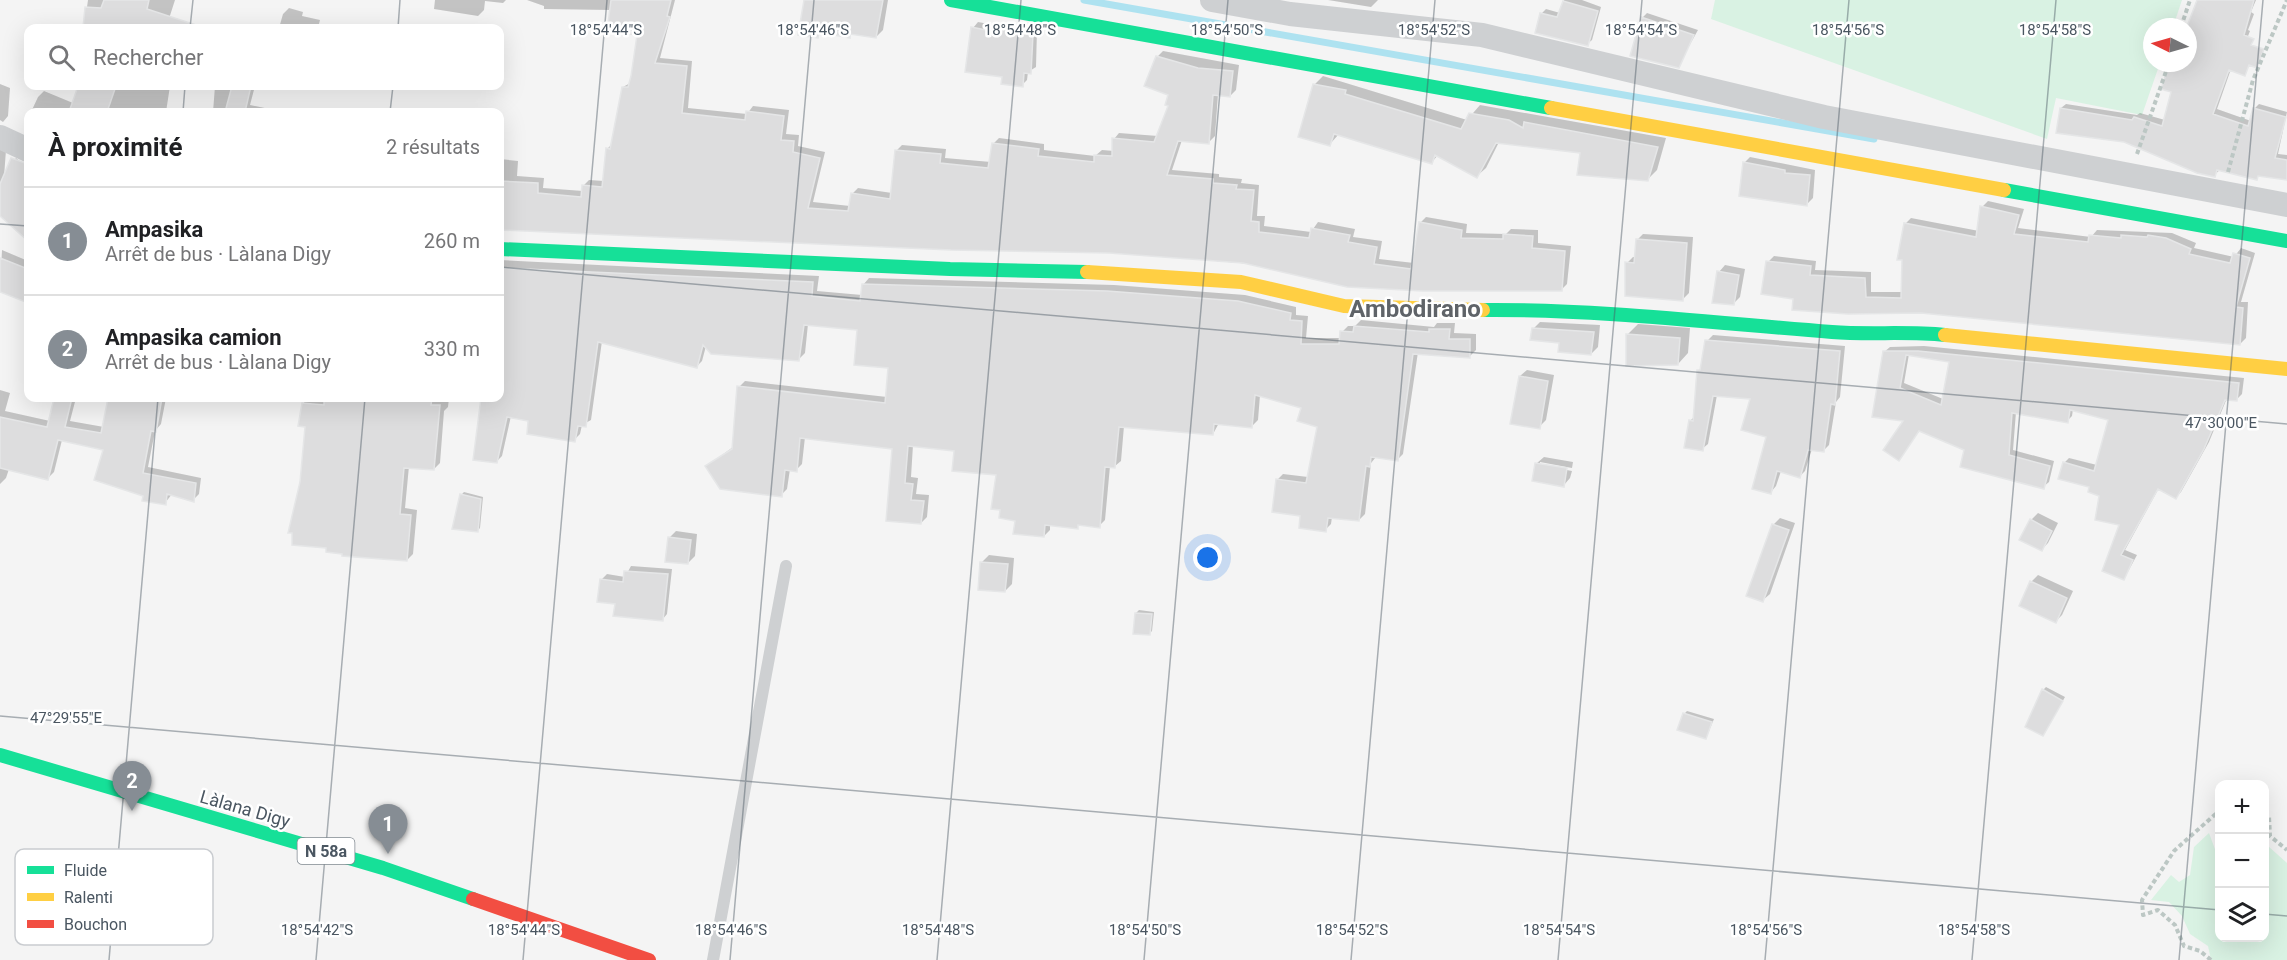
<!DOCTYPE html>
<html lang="fr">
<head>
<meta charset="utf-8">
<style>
  :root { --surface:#fff; --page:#f2f2f2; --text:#202124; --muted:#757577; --line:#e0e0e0; --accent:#868d94 }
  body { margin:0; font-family:Roboto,sans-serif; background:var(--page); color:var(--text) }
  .controls { position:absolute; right:18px; bottom:18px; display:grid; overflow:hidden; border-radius:12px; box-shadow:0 6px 24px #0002 }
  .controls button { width:54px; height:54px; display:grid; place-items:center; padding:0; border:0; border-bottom:2px solid var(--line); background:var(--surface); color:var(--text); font:30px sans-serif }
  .compass { position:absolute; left:2143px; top:18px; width:54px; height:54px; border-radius:50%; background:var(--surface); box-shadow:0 6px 24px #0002; rotate:275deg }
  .you { position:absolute; left:1208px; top:558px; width:21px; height:21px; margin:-15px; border:4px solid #fff; border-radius:50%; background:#1a73e8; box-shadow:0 0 0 9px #1a73e833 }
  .badge { display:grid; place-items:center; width:39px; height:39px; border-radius:50%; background:var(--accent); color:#fff; font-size:20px; font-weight:700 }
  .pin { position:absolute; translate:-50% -50px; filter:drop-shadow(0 2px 3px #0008) }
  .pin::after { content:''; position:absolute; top:32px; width:21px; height:18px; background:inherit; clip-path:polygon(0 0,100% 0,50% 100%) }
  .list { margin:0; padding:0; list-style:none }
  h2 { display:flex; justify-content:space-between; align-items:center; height:78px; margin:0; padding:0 24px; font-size:26px }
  h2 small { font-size:20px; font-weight:400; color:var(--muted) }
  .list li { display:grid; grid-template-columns:39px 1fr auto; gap:18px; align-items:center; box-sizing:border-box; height:108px; padding:0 24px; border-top:2px solid var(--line) }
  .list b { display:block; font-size:22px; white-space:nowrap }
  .list p { margin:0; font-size:20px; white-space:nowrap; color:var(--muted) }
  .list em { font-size:20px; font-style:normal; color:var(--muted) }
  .icon { flex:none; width:33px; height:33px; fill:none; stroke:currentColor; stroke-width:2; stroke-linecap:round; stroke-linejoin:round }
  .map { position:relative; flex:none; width:2287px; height:960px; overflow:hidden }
  .search { position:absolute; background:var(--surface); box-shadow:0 6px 24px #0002; left:24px; top:24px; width:480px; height:66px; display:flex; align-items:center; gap:15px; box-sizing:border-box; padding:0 21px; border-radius:12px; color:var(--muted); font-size:22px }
  .panel { position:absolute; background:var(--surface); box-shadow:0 6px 24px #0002; left:24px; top:108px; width:480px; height:294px; border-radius:12px }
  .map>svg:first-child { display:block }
</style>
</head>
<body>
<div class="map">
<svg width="2287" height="960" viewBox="0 0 2287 960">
  <rect width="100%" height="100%" fill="#f4f4f4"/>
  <path fill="#d9f2e3" d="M1715 0H2182L2173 27H2152V63H2160L2142 115 2056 98 2047 139 1711 19Z
    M2209 833 2219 860 2220 938H2264V851L2268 846 2287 863V960H2211L2208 946 2190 934 2182 916 2169 902 2151 900 2171 875 2179 882 2190 875 2194 847Z"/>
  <path fill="#0003" fill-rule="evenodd" d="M88 0H175L166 28H84Z
    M435 0H506L503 3 485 1 484 10 478 16 434 9Z
    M527 0H675L660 58 692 61 688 108 747 114 753 106 789 110 786 134 799 135 798 146 825 152 813 202 850 206 852 194 858 188 892 193 896 151 902 145 946 149 945 158 991 162 993 144 999 138 1044 144V150L1095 156 1102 150 1114 151V139L1119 133 1158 136 1170 105V94L1157 57 1163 51 1239 65 1236 90 1230 96 1218 94 1215 136 1209 142 1182 140 1172 170 1219 174V177L1242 179 1241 183 1259 185 1257 216H1265L1264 226 1311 232 1318 222 1355 229 1353 237 1382 241 1379 259 1414 263 1420 223 1426 217 1467 224 1466 233 1506 234 1511 229 1538 230V243L1571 246 1567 284 1561 290 1109 252 500 229V159L518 161 517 176 544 178 543 188 583 191V186L589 180 604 181 607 149 613 143 623 87 632 82 639 34 611 10 544 9V6Z
    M805 0H888L883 30 876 37 852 33 849 36 823 31 817 37Z
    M1328 0H1378L1371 7Z
    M1564 0H1582L1601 7 1592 40 1587 44 1541 14 1546 9 1560 13Z
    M2198 0H2256L2251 12 2254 14 2248 30 2250 31 2237 64 2231 69 2217 109 2251 121 2254 109 2259 104 2287 112 2278 154 2287 155V179L2260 175 2257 178 2220 170 2214 175 2061 108 2066 104 2137 115 2140 113 2165 120 2173 91 2162 88 2166 72 2171 63H2188V29Z
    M289 8 303 12 302 16 320 20 318 28H279L283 14Z
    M1647 13 1698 30 1678 66 1642 18Z
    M978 22 1005 27 1009 24 1037 29 1036 67 1028 72 1027 80 1022 85 1003 76 973 28Z
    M241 26 274 28H238Z
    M1323 76 1467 120 1480 105 1666 138 1657 170 1648 179 1582 152 1499 142 1486 168 1477 176 1438 155 1432 162 1339 134 1330 144 1314 85Z
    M0 84 10 88 8 116 3 122 0 120Z
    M79 86H170L166 112H31L38 97 44 91 73 103Z
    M215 86H255L250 105 284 112H213Z
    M28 119V133L24 131Z
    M0 145 6 150 4 177 16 158 28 169V199L0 196Z
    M1750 157 1815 170 1813 198 1807 204 1744 163Z
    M1988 201 2024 209 2018 228 2091 237 2097 230 2172 233 2196 243 2194 248 2234 257 2241 248 2255 253 2241 302H2248L2246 338 2240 344 1795 298 1768 262 1774 256 1816 261 1815 270 1871 272V292H1903L1905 224 1911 218 1979 231 1982 207Z
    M1643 234 1693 237 1689 293 1682 300 1627 263 1633 257H1636L1637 240Z
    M2 250 28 261V301L0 290Z
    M500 260 819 276 817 291 862 295 863 285 869 278 1114 285 1245 295 1296 307V315L1308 316 1306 338H1341L1342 332 1348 326H1355L1361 320 1434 327 1437 323H1455L1454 333 1476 334V350L1470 356 1418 352 1403 454 1397 460 1376 457 1371 463 1365 514 1359 520 1332 517 1331 524 1325 530 1302 514 1277 480 1283 474 1308 477 1319 426 1303 407 1260 395 1258 420 1252 426 1219 423 1213 434 1124 426 1121 461 1115 466H1110L1105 520 1099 526 1080 524 1077 527 1050 524V530L1044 536 1017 519 997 473 955 450 913 445 911 477 918 478 916 494 929 495 927 517 921 523 888 519 894 447 805 437 802 464 796 470 790 469 787 489 781 495 707 466 733 447 739 387 745 381 887 397 889 366 858 328 808 324 805 353 799 359 706 346 702 361 696 367 602 341 591 420 582 425 580 434 574 440 530 419 511 416 502 456 496 462 475 459 483 398H500Z
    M1725 265 1745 269 1740 297 1733 304 1719 272Z
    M1540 322 1600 325 1598 347 1591 354 1533 329Z
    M1638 324 1690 328 1688 353 1678 364 1627 335Z
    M1713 335 1845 346 1840 397 1836 402 1829 445 1823 451 1812 449 1805 471 1799 477 1781 471 1776 486 1771 492 1768 436 1752 398 1717 395 1708 444 1702 449 1690 421 1694 417 1698 371 1703 367 1707 341Z
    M1924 346 2244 378 2242 394 2236 400 2227 398 2209 442 2181 492 2176 497 2159 488 2125 550 2137 555 2124 579 2104 571 2121 524 2101 494 2064 463 2069 458 2097 465 2110 419 2073 409 2072 416 2067 421 2016 412 2013 450 2054 461 2049 482 2043 487 1920 430 1899 459 1905 420 1884 352 1890 347ZM1909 354 1951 361 1943 399 1904 383Z
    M1527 370 1554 375 1546 420 1539 427 1520 376Z
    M0 390 10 393 5 411 50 421 55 398H76L70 421 104 427 109 398H166L161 424 155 431 148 467 201 478 199 494 193 500 172 494 165 503 145 495 105 449 62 440 54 472 48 478 9 469 6 478 0 484Z
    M305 398H449L448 407 444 411 440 463 434 469 409 466 405 508 417 510 413 554 407 560 302 482 307 426 300 425Z
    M1544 457 1573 462 1572 468 1540 462V465L1572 471 1570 478 1564 485 1537 463Z
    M464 492 483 497 480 528 477 531 461 495Z
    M2038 513 2058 523 2048 543 2042 549 2031 520Z
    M1780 518 1795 523 1770 594 1763 600 1773 525Z
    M676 531 697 534 695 556 688 563 669 538Z
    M989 555 1014 558 1012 584 1005 591 982 562Z
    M631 566 672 569 667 614 662 620 616 603 601 580 607 574 625 577Z
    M2038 575 2073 591 2062 615 2055 622 2031 582Z
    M1139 610 1154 612 1152 631 1149 634 1136 613Z
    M2046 687 2065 697 2045 732 2043 690Z
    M1687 711 1714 719 1706 738 1684 714Z"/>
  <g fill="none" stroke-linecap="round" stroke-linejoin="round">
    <path stroke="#aee2f0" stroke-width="7" d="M1084 0 1874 139"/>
  </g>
  <path fill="#ddddde" stroke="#e5e6e7" stroke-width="1.5" fill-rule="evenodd" d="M104 0H149L147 9 196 25 195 28H83L85 7 101 8Z
    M611 0H671L667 16 670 17 655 63 687 66 682 113 745 120 746 111 784 116 781 140 794 141 793 152 820 158 808 208 848 211 851 193 890 199 895 150 941 154 940 163 988 168 992 143 1039 149 1038 156 1094 162V155L1112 156V138L1154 142 1168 106 1165 105 1168 95 1144 86 1156 56 1198 68 1233 71 1230 97 1213 95 1209 144 1178 141 1167 175 1213 179V183L1237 185 1236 189 1254 190 1251 221 1259 222V232L1309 238 1311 228 1350 235 1348 242 1377 247 1374 264 1411 269 1419 222 1462 230 1461 238 1503 239V234L1533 236 1532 248 1565 251 1562 291H1423L1347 287 1243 263 1109 253 951 250 500 230V181L538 183V193L581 197 582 185 602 187 606 148 610 149 622 87H628L631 76 637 35 607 31Z
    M804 0H883L876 38 850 34V38L819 32 818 38 798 35Z
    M2197 0H2254L2244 35 2254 39 2251 45 2264 49 2257 68 2249 65 2245 76 2229 70 2213 114 2248 126 2253 108 2286 117 2275 158 2287 160V180L2258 176 2257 180 2217 170 2215 177 2197 173 2124 142 2056 133 2060 108 2132 120 2134 117 2162 126 2171 92 2161 89 2170 63H2188V24Z
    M1563 1 1598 11 1588 46 1535 33 1540 13 1557 17Z
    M1641 17 1694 35 1679 68 1630 56Z
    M971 27 1001 33 1002 28 1033 34 1031 74 1024 73 1023 87 1001 84 1002 77 965 72Z
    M1313 84 1346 90 1345 94 1461 129 1469 113 1509 120 1523 128 1524 122 1658 147 1648 181 1577 175 1580 153 1496 143 1477 178 1435 155 1432 164 1334 134 1330 146 1298 137Z
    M78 86H116L107 112H69Z
    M232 86H251L245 112H225Z
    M11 158 28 164V241L0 216V184Z
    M1743 162 1785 170V173L1810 175 1807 206 1739 196Z
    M1980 206 2019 215 2014 234 2088 242 2089 235 2121 238V235L2147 237 2148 235 2166 238 2191 249 2189 254 2230 263 2233 253 2250 258 2236 307 2243 308 2240 345 1921 313 1848 314 1792 310 1793 299 1761 294 1766 261 1811 266 1810 275 1865 278 1866 297 1901 298 1902 260H1897L1904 223 1976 237Z
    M1636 239 1687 243 1683 301 1625 296V262L1634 263Z
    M0 258 28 269V303L0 292Z
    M500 268 813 282 812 296 860 301 862 284 1107 291 1238 301 1291 313 1290 320 1302 321 1301 344H1339L1340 331 1353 332 1354 326 1429 332V329H1450L1449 339H1470V358L1413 354 1398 461 1371 457 1370 467 1366 466 1359 521 1328 518 1326 532 1299 528 1300 516 1272 512 1276 479 1306 483 1317 427 1297 421 1301 408 1255 395 1252 428 1214 424 1213 435 1119 427 1115 468 1105 467 1100 528 1078 525V529L1045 525 1044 537 1013 534 1015 521 999 518 1000 510 991 509 996 475 952 471 954 451 908 446 905 483 913 484 911 500 924 501 921 524 886 521 892 449 800 438 797 472 785 470 782 497 720 489 705 466 732 449 737 386 885 403 888 368 854 365 857 330 804 325 799 361 711 354 703 345 697 368 598 342 586 427 578 426 575 442 527 434 528 421 507 417 497 463 473 460 481 398H500Z
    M1717 271 1739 275 1734 305 1712 303Z
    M1532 328 1594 332 1591 355 1558 352 1559 343 1530 340Z
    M1626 334 1680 338 1678 365 1626 366Z
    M1705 340 1840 351 1835 405 1831 404 1824 452 1808 450 1800 478 1777 471 1771 494 1752 489 1766 437 1741 430 1750 399 1713 396 1703 451 1684 448 1689 420 1693 421 1697 370H1700Z
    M1883 351H1918L2239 383 2237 401 2225 400 2204 449 2176 499 2158 489 2121 555 2133 560 2124 580 2102 571 2119 525 2095 520 2099 496 2088 492 2089 487 2058 479 2063 462 2094 471 2108 420 2070 410 2068 423 2012 413 2009 455 2050 466 2044 489 1960 467 1964 450 1919 431 1899 461 1883 450 1903 421 1872 417ZM1906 355 1949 362 1941 405 1900 388Z
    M1519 376 1548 381 1540 429 1510 424Z
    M54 398H72L65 427 101 433 108 398H162L156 432 151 431 143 473 196 483 194 502 167 494 166 505 142 501 143 496 94 480 103 450 58 440 48 480 0 468V417L47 427Z
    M324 398H432L431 405H440L434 470 404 468 400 514 411 515 407 561 342 556V554L326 552V548L292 545V533H288L300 482 305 427 298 426 302 403 324 405Z
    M1535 463 1567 468 1564 487 1532 481Z
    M460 494 481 499 478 532 452 529Z
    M2030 519 2052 531 2042 551 2019 540Z
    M1772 524 1789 530 1763 602 1746 596Z
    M668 537 691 540 688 564 665 562Z
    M980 562 1008 564 1005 592 978 590Z
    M624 571 668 574 663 621 613 616 615 604 597 602 600 579 623 582Z
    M2030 581 2067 598 2056 623 2019 606Z
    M1135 613 1152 614 1150 635 1133 634Z
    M2042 689 2063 701 2043 736 2025 727Z
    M1683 713 1712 722 1706 739 1677 730Z"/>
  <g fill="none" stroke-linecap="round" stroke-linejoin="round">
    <path stroke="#bcc7c4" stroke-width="4" stroke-dasharray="4.5 3" stroke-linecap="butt" d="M2181 27 2190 0
      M2137 154 2169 63
      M2228 172 2253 80 2287 0
      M2264 813 2269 816 2270 836 2287 850
      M2211 960 2200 951 2184 946 2175 925 2158 910 2143 915 2142 900 2174 851 2220 810"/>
    <path stroke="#ced0d2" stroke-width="12" d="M713 960 786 566"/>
    <path stroke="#ced0d2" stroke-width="24" d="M1212 0 1290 14 1482 35 1824 117 2287 205
      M0 137 28 150"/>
    <path stroke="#16e098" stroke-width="14" d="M951 0 1551 108
      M2004 190 2287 241
      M500 249 950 269 1087 272
      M1483 310C1599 309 1716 323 1832 332 1870 335 1907 331 1945 335
      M0 755 383 868 473 899"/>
    <path stroke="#ffcf43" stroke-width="14" d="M1551 108 2004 190
      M1087 272 1241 282 1344 306 1483 310
      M1945 335 2287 369"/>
    <path stroke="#f24e42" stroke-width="14" d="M473 899 649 960"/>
  </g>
  <path fill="none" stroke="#4a5661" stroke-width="1.5" stroke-opacity="0.45" d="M190 28 193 0M398 28 400 0M183 112 185 86M390 112 393 86M0 224 28 226M500 267 2287 424M0 716 2220 910M2264 914 2287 916M109 960 158 398M316 960 365 398M523 960 607 0M730 960 814 0M937 960 1021 0M1144 960 1228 0M1351 960 1435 0M1558 960 1642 0M1765 960 1849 0M1972 960 2056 0M2179 960 2263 0"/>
  <g text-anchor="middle" stroke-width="5" stroke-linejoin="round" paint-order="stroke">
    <rect fill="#fff" stroke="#808990" stroke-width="1.5" x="297.5" y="838" width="57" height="26" rx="4.5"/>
    <g font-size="16" font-weight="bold" fill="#4a5661">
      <text x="326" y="857">N 58a</text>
    </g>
    <g font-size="18" fill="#4a5661" stroke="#fff">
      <text transform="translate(245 809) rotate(16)" y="6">Làlana Digy</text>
    </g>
    <g font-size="24" font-weight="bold" fill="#5f6368" stroke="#fff">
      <text x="1415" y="317">Ambodirano</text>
    </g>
  </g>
  <rect x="15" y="849" width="198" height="96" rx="9" fill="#fff" stroke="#c9ccd0" stroke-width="1.5"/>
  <rect x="27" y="866" width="27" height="8" fill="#16e098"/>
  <rect x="27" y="893" width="27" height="8" fill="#ffcf43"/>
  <rect x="27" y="920" width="27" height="8" fill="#f24e42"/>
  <g font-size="16" fill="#4a5661">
    <text x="64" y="876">Fluide</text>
    <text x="64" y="903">Ralenti</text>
    <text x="64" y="930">Bouchon</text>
  </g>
  <g font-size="15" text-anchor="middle" fill="#4a5661" stroke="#fff" stroke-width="5" stroke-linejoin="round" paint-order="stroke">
    <text x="606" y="35">18°54'44"S</text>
    <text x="813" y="35">18°54'46"S</text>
    <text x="1020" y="35">18°54'48"S</text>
    <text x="1227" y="35">18°54'50"S</text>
    <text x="1434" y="35">18°54'52"S</text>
    <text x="1848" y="35">18°54'56"S</text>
    <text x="1641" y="35">18°54'54"S</text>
    <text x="2055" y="35">18°54'58"S</text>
    <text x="2221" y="428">47°30'00"E</text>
    <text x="66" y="723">47°29'55"E</text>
    <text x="317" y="935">18°54'42"S</text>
    <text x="524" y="935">18°54'44"S</text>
    <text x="731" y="935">18°54'46"S</text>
    <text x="938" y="935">18°54'48"S</text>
    <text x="1145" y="935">18°54'50"S</text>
    <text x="1352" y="935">18°54'52"S</text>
    <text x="1559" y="935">18°54'54"S</text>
    <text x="1766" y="935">18°54'56"S</text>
    <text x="1974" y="935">18°54'58"S</text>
  </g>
</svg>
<div class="controls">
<button>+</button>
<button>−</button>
<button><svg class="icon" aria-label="layers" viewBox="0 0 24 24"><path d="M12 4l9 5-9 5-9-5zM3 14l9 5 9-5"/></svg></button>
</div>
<svg class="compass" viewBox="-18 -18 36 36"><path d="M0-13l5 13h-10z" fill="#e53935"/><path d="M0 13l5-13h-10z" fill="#757577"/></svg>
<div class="you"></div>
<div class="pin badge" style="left:388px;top:854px">1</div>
<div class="pin badge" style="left:132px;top:811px">2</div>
<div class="search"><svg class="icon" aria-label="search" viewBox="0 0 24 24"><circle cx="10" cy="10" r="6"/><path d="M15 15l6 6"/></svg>Rechercher</div>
<section class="panel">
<h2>À proximité<small>2 résultats</small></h2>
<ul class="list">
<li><span class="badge">1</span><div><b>Ampasika</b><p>Arrêt de bus · Làlana Digy</p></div><em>260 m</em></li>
<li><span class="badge">2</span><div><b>Ampasika camion</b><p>Arrêt de bus · Làlana Digy</p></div><em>330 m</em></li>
</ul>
</section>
</div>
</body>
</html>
